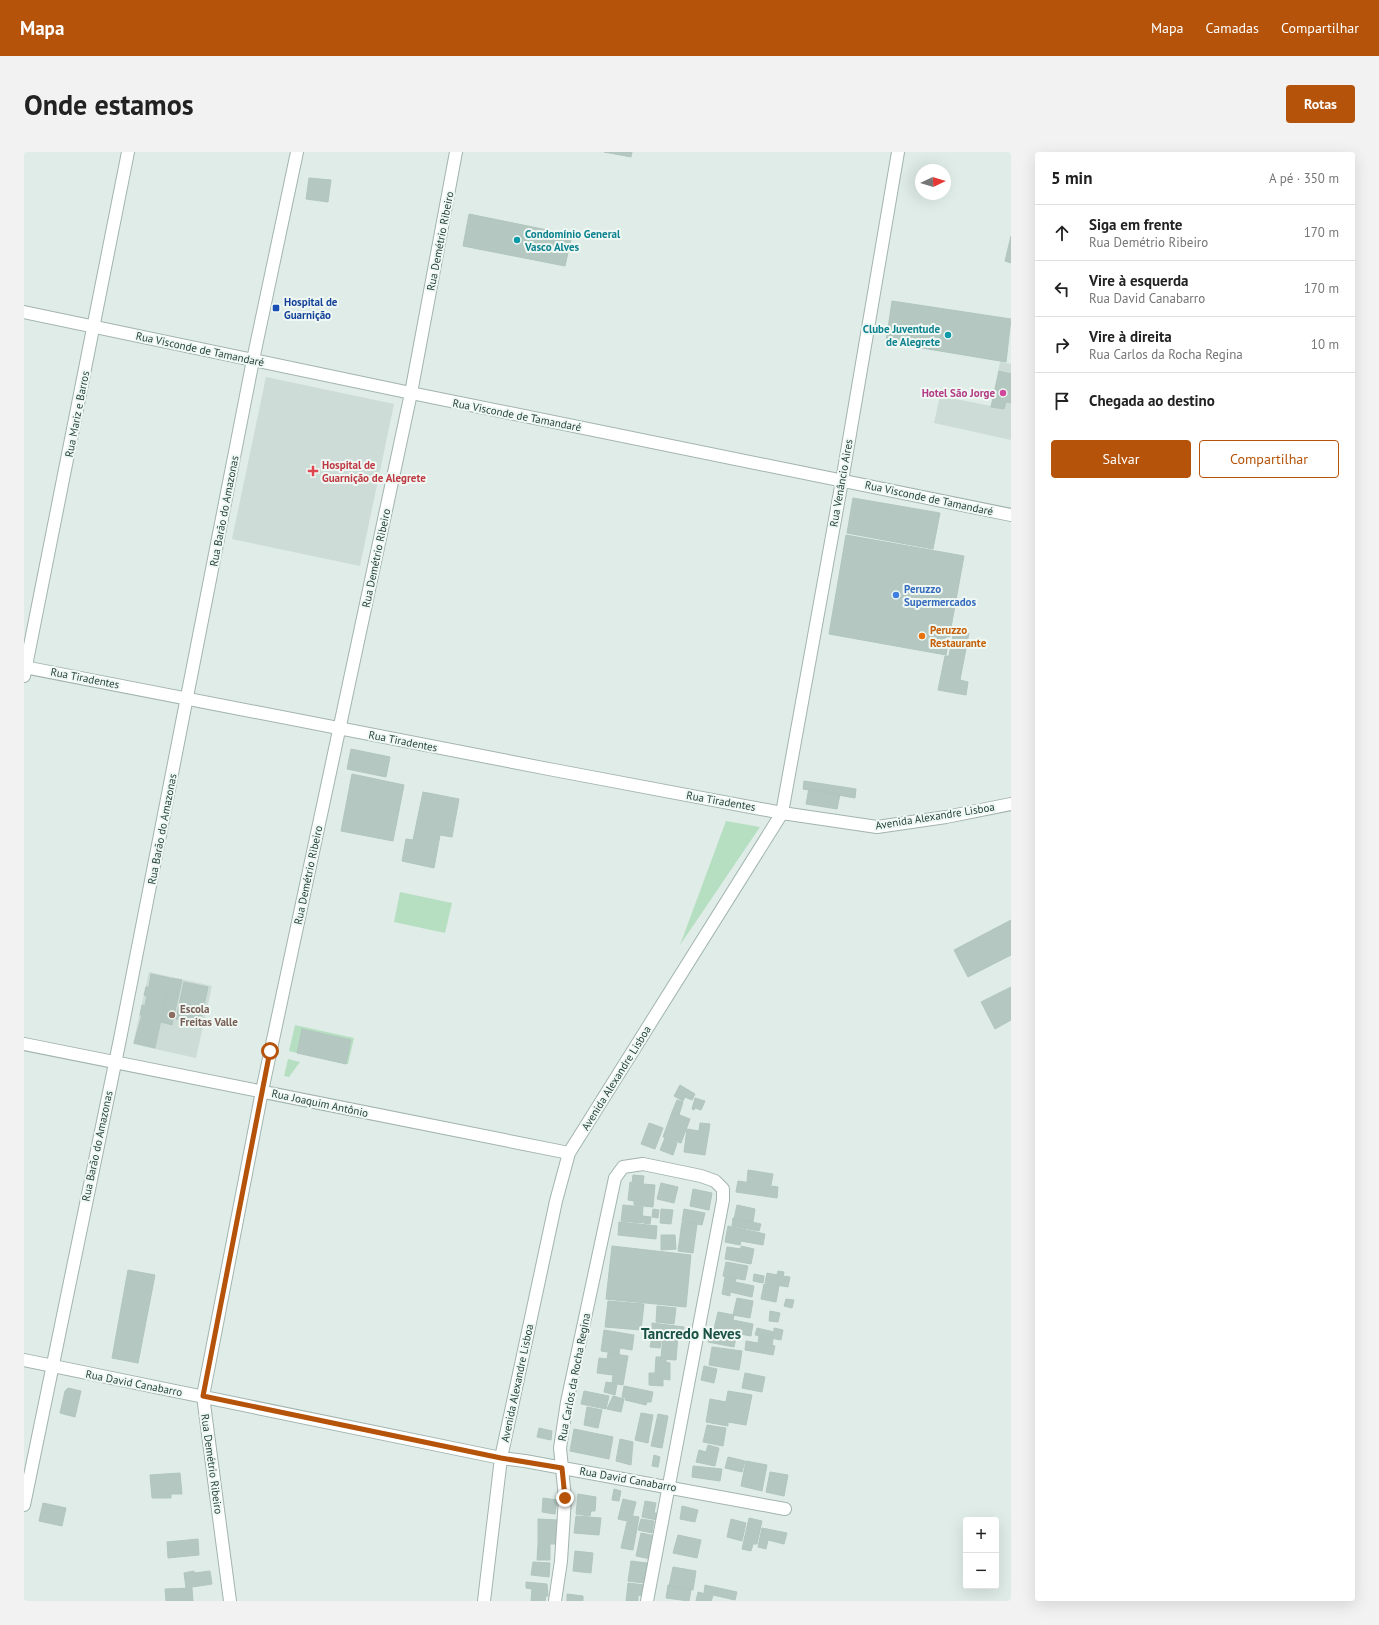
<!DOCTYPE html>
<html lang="pt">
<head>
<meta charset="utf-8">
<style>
  :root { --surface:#fff; --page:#f2f2f2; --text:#222; --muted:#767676; --line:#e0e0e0; --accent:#b45309 }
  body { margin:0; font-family:"PT Sans",sans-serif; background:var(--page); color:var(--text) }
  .controls { position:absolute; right:12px; bottom:12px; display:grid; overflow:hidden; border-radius:4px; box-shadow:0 4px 16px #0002 }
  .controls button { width:36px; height:36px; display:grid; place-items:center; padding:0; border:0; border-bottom:1px solid var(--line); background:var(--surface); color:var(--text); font:20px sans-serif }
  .compass { position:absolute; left:891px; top:12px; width:36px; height:36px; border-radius:50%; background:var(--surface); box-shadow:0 4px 16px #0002; rotate:86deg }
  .stop { position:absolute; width:12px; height:12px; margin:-9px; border:3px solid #b45309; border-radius:50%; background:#fff }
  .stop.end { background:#b45309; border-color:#fff; box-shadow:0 1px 4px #0008 }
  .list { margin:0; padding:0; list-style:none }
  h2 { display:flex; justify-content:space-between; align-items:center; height:52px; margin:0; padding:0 16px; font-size:17px }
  h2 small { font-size:13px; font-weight:400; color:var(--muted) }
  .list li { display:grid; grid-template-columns:26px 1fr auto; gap:12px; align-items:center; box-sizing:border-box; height:56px; padding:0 16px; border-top:1px solid var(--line) }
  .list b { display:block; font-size:15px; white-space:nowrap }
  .list p { margin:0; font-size:13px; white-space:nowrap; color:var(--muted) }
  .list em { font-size:13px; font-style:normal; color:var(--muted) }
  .actions { display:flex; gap:8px; padding:12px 16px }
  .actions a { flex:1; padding:9px 0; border:1px solid var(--accent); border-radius:4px; text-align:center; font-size:14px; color:var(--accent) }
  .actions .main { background:var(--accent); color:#fff }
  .icon { flex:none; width:22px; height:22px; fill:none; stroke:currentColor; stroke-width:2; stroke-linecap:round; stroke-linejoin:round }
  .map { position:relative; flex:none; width:987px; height:1449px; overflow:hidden; border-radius:4px }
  header { display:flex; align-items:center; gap:24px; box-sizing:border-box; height:56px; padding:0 20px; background:var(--accent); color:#fff }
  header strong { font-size:19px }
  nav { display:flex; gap:22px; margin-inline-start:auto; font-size:14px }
  .intro { display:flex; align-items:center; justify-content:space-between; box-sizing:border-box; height:96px; padding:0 24px }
  h1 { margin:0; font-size:28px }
  .button { padding:10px 18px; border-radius:4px; background:var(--accent); color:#fff; font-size:14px; font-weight:700 }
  main { display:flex; gap:24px; padding:0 24px }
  aside { flex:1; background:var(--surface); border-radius:4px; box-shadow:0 4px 16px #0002 }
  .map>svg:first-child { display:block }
</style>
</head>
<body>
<header>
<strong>Mapa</strong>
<nav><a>Mapa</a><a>Camadas</a><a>Compartilhar</a></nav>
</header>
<div class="intro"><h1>Onde estamos</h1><a class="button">Rotas</a></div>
<main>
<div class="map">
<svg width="987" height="1449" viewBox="0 0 987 1449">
  <rect width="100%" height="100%" fill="#dfece7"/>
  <path fill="#cddcd6" d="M976 210 987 212V288L910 271 916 244 967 254Z
    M242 225 370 252 336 414 208 387Z
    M125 820 188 834 172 906 109 892Z"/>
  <path fill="#b6dfc2" d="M702 669 736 675 656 793Z
    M376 740 428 751 421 781 370 770Z
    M271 873 330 886 324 912H322L327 888 279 877 273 901 265 899Z
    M264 907 276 910 265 925 260 924Z"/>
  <path fill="#b4c7c0" stroke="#b1c6be" d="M580 0H608L607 5Z
    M285 26 307 28 304 50 282 47Z
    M445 62 548 83 541 114 439 94Z
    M987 84V111L981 109Z
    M868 149 987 167 982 210 862 190Z
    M975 219 987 222V251L982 250 980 257 967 255Z
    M829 346 916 361 909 397 823 381Z
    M822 383 940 404 922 503 805 482Z
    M930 478 945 481 936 528 944 530 942 543 914 538 921 504H925Z
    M327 597 366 605 362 625 323 617Z
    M328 622 380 633 369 689 317 679Z
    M780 629 832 637 831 646 779 637Z
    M785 636 816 642 813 657 782 652Z
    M399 640 435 647 428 685 416 683 410 716 378 709 382 687 389 688Z
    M987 768V803L944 825 930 798Z
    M127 822 146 826 131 896 110 891 118 863H116L118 853 121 854 123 844 120 843 122 835H125Z
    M147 826 158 828 148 873 137 870Z
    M160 830 184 835 176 872 152 867Z
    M987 835V868L971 877 957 850Z
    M278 877 327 888 322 912 273 901Z
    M656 933 671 942 668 948 661 945 659 949 650 944Z
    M671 946 681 949 677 958 671 956 670 958 668 957Z
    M653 948 659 950 655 963 648 960Z
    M648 960 666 967 657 991 639 985Z
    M625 971 639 976 631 997 617 992Z
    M676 971 686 972 681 1003 660 1000 663 977 675 979Z
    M641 986 653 991 649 1003 636 998Z
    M724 1018 749 1022 747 1033 723 1030Z
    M609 1023 620 1024 619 1032 631 1033 629 1055 610 1053V1049L604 1048 606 1030 608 1031Z
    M714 1029 754 1035 753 1046 712 1040Z
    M637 1031 654 1035 650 1051 633 1047Z
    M669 1037 688 1041 685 1058 666 1054Z
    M599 1053 619 1055 618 1071 597 1069Z
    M713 1053 731 1057 729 1070 710 1067Z
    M629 1057 635 1058 634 1066 628 1065Z
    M637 1057 649 1058 647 1072 636 1071Z
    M660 1057 681 1061 678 1073 658 1069Z
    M619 1064 627 1065 626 1072 619 1071Z
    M709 1066 737 1072 735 1079 708 1074Z
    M595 1070 633 1074 632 1087 594 1083Z
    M658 1070 673 1072 669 1101 654 1099Z
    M704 1074 741 1082 739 1093 717 1089 716 1093 701 1090Z
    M637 1083H651L652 1097 637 1098Z
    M588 1094 667 1103 662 1155 582 1147Z
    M717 1094 730 1097 727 1112 701 1107 703 1095 717 1097Z
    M702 1110 724 1114 721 1128 699 1124Z
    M104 1118 131 1123 114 1211 88 1206Z
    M754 1119 760 1120 759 1124 766 1125 764 1135 741 1131 743 1121 753 1123Z
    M730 1122 740 1124 739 1131 729 1129Z
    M701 1125 712 1127 711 1130 730 1134 728 1145 706 1140V1144L698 1142Z
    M740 1132 755 1134 752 1150 737 1147Z
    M713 1146 729 1149 726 1166 709 1163Z
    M762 1147 770 1148 768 1156 760 1154Z
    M584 1149 620 1152 617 1178 581 1175Z
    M633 1154 652 1156 650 1172 632 1170Z
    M746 1159 756 1161 754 1170 745 1169Z
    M694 1160 710 1163 709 1168 729 1172 727 1184 690 1177Z
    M628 1171 660 1175 659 1182 628 1179Z
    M733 1176 750 1180V1176L759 1178 757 1188 731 1183Z
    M690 1177V1179L713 1181 710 1195 684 1190 685 1183 689 1184Z
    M580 1178 610 1183 608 1198 596 1196 595 1202 577 1199Z
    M629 1180 638 1184 636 1196 626 1195Z
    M639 1182 654 1183 652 1208 637 1207Z
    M735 1184 749 1187 748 1193 751 1194 749 1203 721 1198 722 1189 734 1191Z
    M688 1195 718 1199 715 1218 685 1213Z
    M584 1201 604 1204 599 1233 588 1231 589 1223 573 1221 575 1206 583 1207Z
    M632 1205H637V1208H642V1210L646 1211V1228L639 1227V1234L625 1233V1221H631Z
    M680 1214 693 1217 690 1231 677 1228Z
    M721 1221 741 1225 738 1240 718 1236Z
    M582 1230 593 1232 591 1243 580 1240Z
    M600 1234 629 1240 627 1250H623L622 1253 601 1248 602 1246 598 1245Z
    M44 1236 57 1239 51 1265 36 1261 41 1239Z
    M560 1239 585 1244 582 1257 557 1252Z
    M704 1239 728 1243 722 1273 704 1270V1274L682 1270 686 1247 702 1250Z
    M589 1244 600 1247 597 1260 583 1257Z
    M563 1255 578 1258 574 1276 560 1273Z
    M617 1261 629 1263 624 1291 611 1288Z
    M634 1262 644 1264 638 1296 627 1294Z
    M683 1273 702 1276 699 1294 679 1290Z
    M515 1276 528 1279 527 1288 513 1285Z
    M550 1277 589 1285 585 1307 546 1299Z
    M596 1287 609 1290 607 1313 592 1309Z
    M684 1293 695 1296 691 1314 672 1310 675 1298 682 1300Z
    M630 1303 636 1305 634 1315 628 1314Z
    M704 1305 721 1309 718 1320 701 1316Z
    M722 1309 743 1313 738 1339 717 1334Z
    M669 1314 698 1317 696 1329 668 1325Z
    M746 1320 764 1323 760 1344 742 1340Z
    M156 1321 158 1342H147V1346H128L126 1323Z
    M590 1337 597 1339 595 1349 588 1348Z
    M554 1342 572 1345 571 1359H567L566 1364 552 1362Z
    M519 1346 533 1348 531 1362 518 1360Z
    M599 1347 612 1350 607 1370 594 1367Z
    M621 1349 632 1351 630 1361H634L633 1368 618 1365Z
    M19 1351 42 1356 38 1374 15 1369Z
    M658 1354 674 1358 671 1370 656 1367Z
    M552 1364 577 1366 575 1383 550 1381Z
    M609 1364 615 1365 609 1398 597 1396 603 1370H607Z
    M725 1366 738 1369 733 1392H729L727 1399 718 1397Z
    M514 1367 533 1368V1392H514Z
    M617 1367 630 1369 628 1381 614 1378Z
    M707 1367 722 1371 718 1389 703 1385Z
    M738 1376 763 1381 760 1392 744 1388 742 1397 734 1395Z
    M617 1381 632 1384 627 1407 612 1404Z
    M654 1383 677 1388 673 1406 649 1401Z
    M174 1387 175 1403 144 1406 143 1390Z
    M514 1392H526V1408H513Z
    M551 1399 569 1401 567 1421 549 1419Z
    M607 1409 623 1411 620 1431 604 1429Z
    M509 1410 526 1411 525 1425 507 1423Z
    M649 1415 672 1419 669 1438 645 1434Z
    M170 1419V1421L186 1419 188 1432 162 1436 160 1421Z
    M502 1430 523 1432 524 1444H522L521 1449H507L508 1437 502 1436Z
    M604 1431 621 1433 620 1444 614 1443V1449H602Z
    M644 1433 667 1438 665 1449 642 1446Z
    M681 1433 713 1440 711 1448 680 1441Z
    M168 1436 169 1449H142L141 1437Z
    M674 1440 689 1444 687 1449H672Z
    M543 1442 559 1444V1449H543Z"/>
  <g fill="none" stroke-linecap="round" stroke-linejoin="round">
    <defs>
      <path id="minor" d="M0 160 387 241 987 363
        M0 515 530 618 758 661 853 675 922 665 987 652
        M0 524 104 0
        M0 892 545 1001
        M0 1208 477 1306 501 1309 761 1357
        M0 1353 96 887 229 208 273 0
        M206 1449 179 1244 238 939 387 241 432 0
        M460 1449 477 1306 532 1049 545 1001 758 661 818 329 874 0
        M531 1449 537 1409 541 1346 536 1296 543 1250 591 1026 599 1015 619 1012 677 1024 691 1029 699 1037V1048L623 1449"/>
    </defs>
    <use href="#minor" stroke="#a2b4ae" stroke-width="14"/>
    <use href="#minor" stroke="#fff" stroke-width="12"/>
  </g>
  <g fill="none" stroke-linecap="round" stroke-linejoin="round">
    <path stroke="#b45309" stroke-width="5" d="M246 899 179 1244 477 1306 538 1316 541 1346"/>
  </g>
  <g fill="#0f9aa8" stroke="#f0f8f4" stroke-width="1.5">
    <circle cx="493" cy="88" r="4"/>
    <circle cx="924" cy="183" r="4"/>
  </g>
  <rect fill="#1a4fb4" stroke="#f0f8f4" stroke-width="1.5" x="248" y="152" width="8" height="8" rx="2"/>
  <circle fill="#d1479c" stroke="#f0f8f4" stroke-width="1.5" cx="979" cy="241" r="4"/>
  <path fill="#e0444e" stroke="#f0f8f4" stroke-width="1.5" d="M287 313h4v4h4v4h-4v4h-4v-4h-4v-4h4z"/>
  <circle fill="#3f7fe0" stroke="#f0f8f4" stroke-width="1.5" cx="872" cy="443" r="4"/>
  <circle fill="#e8710a" stroke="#f0f8f4" stroke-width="1.5" cx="898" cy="484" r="4"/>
  <circle fill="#8d6e63" stroke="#f0f8f4" stroke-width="1.5" cx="148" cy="863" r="4"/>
  <g text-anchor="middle" stroke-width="4" stroke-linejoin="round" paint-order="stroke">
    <g font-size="11" font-weight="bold" fill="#0d838f" stroke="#f0f8f4" text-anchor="start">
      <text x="501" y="86">Condomínio General<tspan x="501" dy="13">Vasco Alves</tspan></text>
      <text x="916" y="181" text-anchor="end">Clube Juventude<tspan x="916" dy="13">de Alegrete</tspan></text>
    </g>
    <g font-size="11" fill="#1f3d36" stroke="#f0f8f4">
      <text transform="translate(416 89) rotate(-79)" y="4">Rua Demétrio Ribeiro</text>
      <text transform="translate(176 197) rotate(12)" y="4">Rua Visconde de Tamandaré</text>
      <text transform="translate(53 262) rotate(-79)" y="4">Rua Mariz e Barros</text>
      <text transform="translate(493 263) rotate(11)" y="4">Rua Visconde de Tamandaré</text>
      <text transform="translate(817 331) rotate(-80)" y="4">Rua Venâncio Aires</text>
      <text transform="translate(905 346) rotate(12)" y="4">Rua Visconde de Tamandaré</text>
      <text transform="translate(200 359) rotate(-79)" y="4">Rua Barão do Amazonas</text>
      <text transform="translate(352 406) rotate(-78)" y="4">Rua Demétrio Ribeiro</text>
      <text transform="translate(61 526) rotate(11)" y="4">Rua Tiradentes</text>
      <text transform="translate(379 589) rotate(11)" y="4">Rua Tiradentes</text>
      <text transform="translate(697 649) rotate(10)" y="4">Rua Tiradentes</text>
      <text transform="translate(911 664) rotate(-9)" y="4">Avenida Alexandre Lisboa</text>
      <text transform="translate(138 677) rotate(-79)" y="4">Rua Barão do Amazonas</text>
      <text transform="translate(284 723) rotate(-78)" y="4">Rua Demétrio Ribeiro</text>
      <text transform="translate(592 926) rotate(-58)" y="4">Avenida Alexandre Lisboa</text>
      <text transform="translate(296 951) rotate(12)" y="4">Rua Joaquim Antônio</text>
      <text transform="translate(73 994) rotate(-78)" y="4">Rua Barão do Amazonas</text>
      <text transform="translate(550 1225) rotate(-79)" y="4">Rua Carlos da Rocha Regina</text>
      <text transform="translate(110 1231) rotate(11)" y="4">Rua David Canabarro</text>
      <text transform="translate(493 1231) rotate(-78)" y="4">Avenida Alexandre Lisboa</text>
      <text transform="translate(188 1312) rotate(82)" y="4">Rua Demétrio Ribeiro</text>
      <text transform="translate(604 1327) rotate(10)" y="4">Rua David Canabarro</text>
    </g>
    <g font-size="11" font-weight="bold" fill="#164399" stroke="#f0f8f4" text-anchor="start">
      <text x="260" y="154">Hospital de<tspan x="260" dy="13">Guarnição</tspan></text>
    </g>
    <g font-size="11" font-weight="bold" fill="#b23c85" stroke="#f0f8f4" text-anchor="end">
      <text x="971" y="245">Hotel São Jorge</text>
    </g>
    <g font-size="11" font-weight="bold" fill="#be3a42" stroke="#f0f8f4" text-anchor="start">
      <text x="298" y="317">Hospital de<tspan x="298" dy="13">Guarnição de Alegrete</tspan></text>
    </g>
    <g font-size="11" font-weight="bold" fill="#366cbe" stroke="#f0f8f4" text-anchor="start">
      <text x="880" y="441">Peruzzo<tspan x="880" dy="13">Supermercados</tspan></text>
    </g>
    <g font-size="11" font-weight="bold" fill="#c56008" stroke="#f0f8f4" text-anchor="start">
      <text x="906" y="482">Peruzzo<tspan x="906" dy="13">Restaurante</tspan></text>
    </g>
    <g font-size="11" font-weight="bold" fill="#785e54" stroke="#f0f8f4" text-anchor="start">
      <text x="156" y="861">Escola<tspan x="156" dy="13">Freitas Valle</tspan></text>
    </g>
    <g font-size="15" font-weight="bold" fill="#195145" stroke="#f0f8f4">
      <text x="667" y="1187">Tancredo Neves</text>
    </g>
  </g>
</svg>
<div class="controls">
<button>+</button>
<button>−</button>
</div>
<svg class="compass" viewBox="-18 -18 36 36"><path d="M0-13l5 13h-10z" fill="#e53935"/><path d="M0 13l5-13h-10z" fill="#767676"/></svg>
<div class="stop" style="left:246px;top:899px"></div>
<div class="stop end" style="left:541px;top:1346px"></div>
</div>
<aside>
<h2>5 min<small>A pé · 350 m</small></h2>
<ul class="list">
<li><svg class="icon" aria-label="ahead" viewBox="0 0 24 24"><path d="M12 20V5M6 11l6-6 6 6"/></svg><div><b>Siga em frente</b><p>Rua Demétrio Ribeiro</p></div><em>170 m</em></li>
<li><svg class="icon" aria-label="left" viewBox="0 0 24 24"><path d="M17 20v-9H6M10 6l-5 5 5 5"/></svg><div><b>Vire à esquerda</b><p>Rua David Canabarro</p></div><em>170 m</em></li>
<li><svg class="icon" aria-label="right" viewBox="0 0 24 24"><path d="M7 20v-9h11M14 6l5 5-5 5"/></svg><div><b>Vire à direita</b><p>Rua Carlos da Rocha Regina</p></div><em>10 m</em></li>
<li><svg class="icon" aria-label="arrive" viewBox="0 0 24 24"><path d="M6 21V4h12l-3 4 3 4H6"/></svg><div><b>Chegada ao destino</b></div></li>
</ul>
<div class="actions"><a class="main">Salvar</a><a>Compartilhar</a></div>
</aside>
</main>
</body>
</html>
